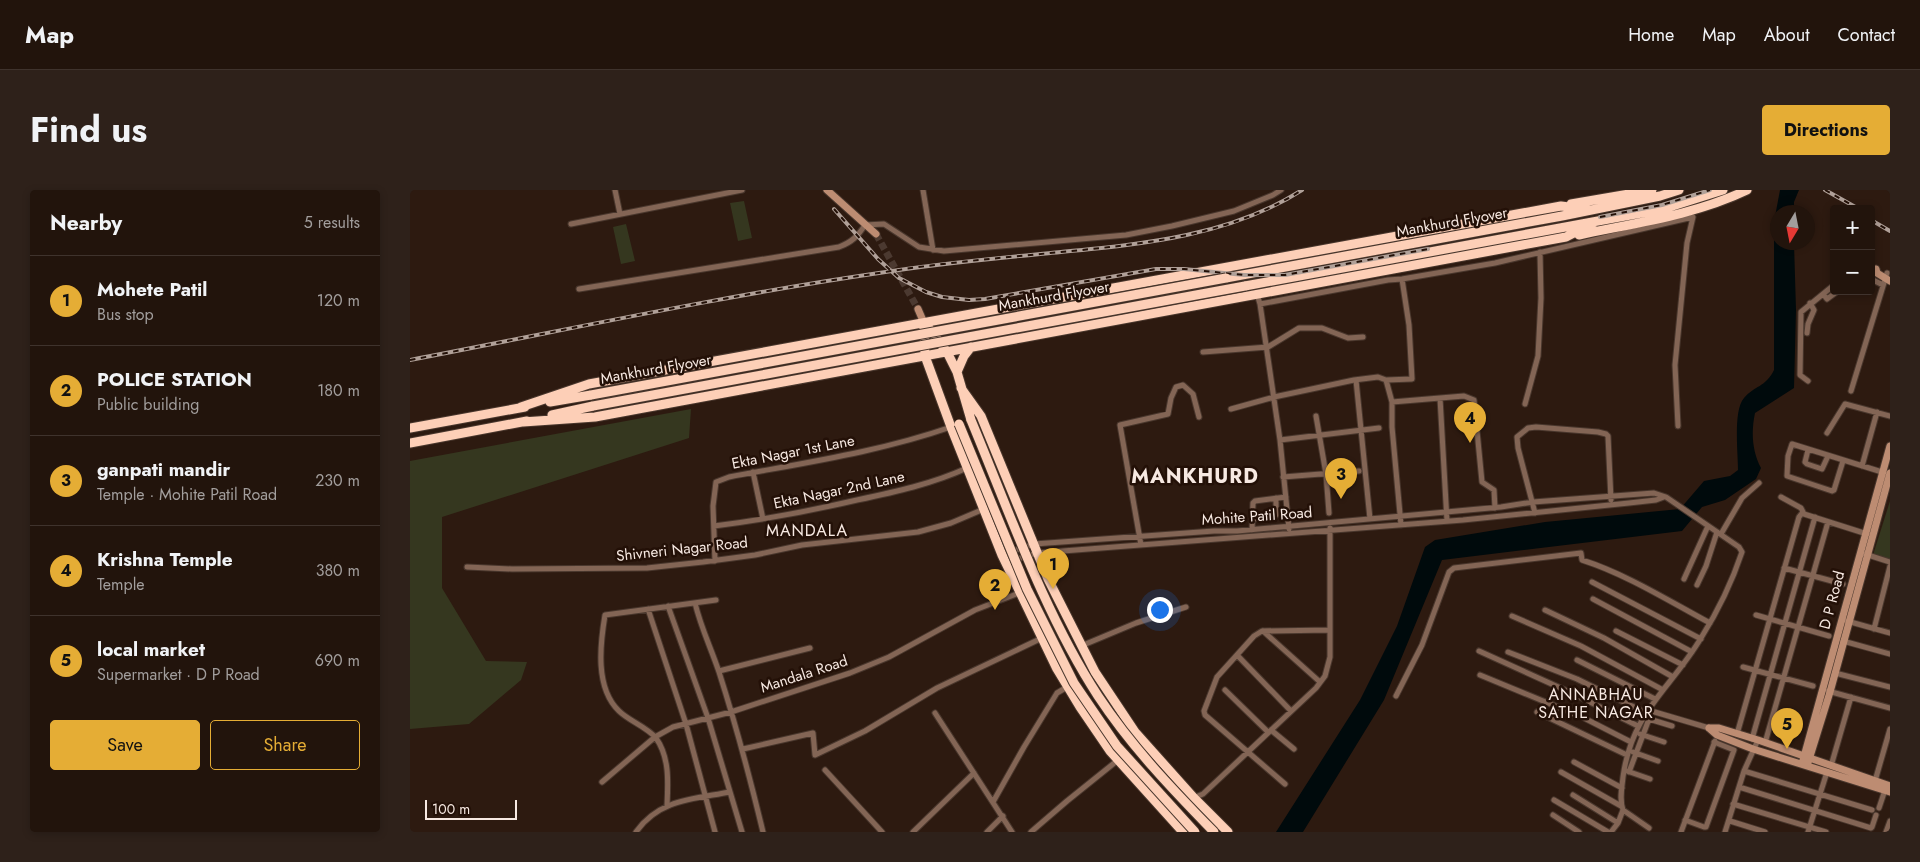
<!DOCTYPE html>
<html lang="en">
<head>
<meta charset="utf-8">
<style>
  :root { --surface:#22140c; --page:#2e211a; --text:#f1f3f6; --muted:#a29e9d; --line:#3f332d; --accent:#e5ad35 }
  body { margin:0; font-family:Jost,sans-serif; background:var(--page); color:var(--text) }
  .controls { position:absolute; right:15px; top:15px; display:grid; overflow:hidden; border-radius:5px; box-shadow:0 2px 8px #0003 }
  .controls button { width:45px; height:45px; display:grid; place-items:center; padding:0; border:0; border-bottom:1px solid var(--line); background:var(--surface); color:var(--text); font:25px sans-serif }
  .compass { position:absolute; left:1360px; top:15px; width:45px; height:45px; border-radius:50%; background:var(--surface); box-shadow:0 2px 8px #0003; rotate:190deg }
  .scale { position:absolute; left:15px; bottom:12px; width:92px; box-sizing:border-box; padding-left:5px; border:2px solid #f7e9e2; border-top:0; font-size:14px; line-height:18px; white-space:nowrap; color:#f7e9e2; -webkit-text-stroke:4px #231007; paint-order:stroke }
  .you { position:absolute; left:749px; top:419px; width:18px; height:18px; margin:-12px; border:4px solid #fff; border-radius:50%; background:#1a73e8; box-shadow:0 0 0 8px #1a73e833 }
  .badge { display:grid; place-items:center; width:32px; height:32px; border-radius:50%; background:var(--accent); color:#111; font-size:16px; font-weight:700 }
  .pin { position:absolute; translate:-50% -41px; filter:drop-shadow(0 1px 2px #0008) }
  .pin::after { content:''; position:absolute; top:26px; width:18px; height:15px; background:inherit; clip-path:polygon(0 0,100% 0,50% 100%) }
  .list { margin:0; padding:0; list-style:none }
  h2 { display:flex; justify-content:space-between; align-items:center; height:65px; margin:0; padding:0 20px; font-size:21px }
  h2 small { font-size:16px; font-weight:400; color:var(--muted) }
  .list li { display:grid; grid-template-columns:32px 1fr auto; gap:15px; align-items:center; box-sizing:border-box; height:90px; padding:0 20px; border-top:1px solid var(--line) }
  .list b { display:block; font-size:19px; white-space:nowrap }
  .list p { margin:0; font-size:16px; white-space:nowrap; color:var(--muted) }
  .list em { font-size:16px; font-style:normal; color:var(--muted) }
  .actions { display:flex; gap:10px; padding:15px 20px }
  .actions a { flex:1; padding:11px 0; border:1px solid var(--accent); border-radius:5px; text-align:center; font-size:18px; color:var(--accent) }
  .actions .main { background:var(--accent); color:#111 }
  .map { position:relative; flex:none; width:1480px; height:642px; overflow:hidden; border-radius:5px }
  header { display:flex; align-items:center; gap:30px; box-sizing:border-box; height:70px; padding:0 25px; background:var(--surface); border-bottom:1px solid var(--line) }
  header strong { font-size:24px }
  nav { display:flex; gap:28px; margin-inline-start:auto; font-size:18px }
  .intro { display:flex; align-items:center; justify-content:space-between; box-sizing:border-box; height:120px; padding:0 30px }
  h1 { margin:0; font-size:35px }
  .button { padding:12px 22px; border-radius:5px; background:var(--accent); color:#111; font-size:18px; font-weight:700 }
  main { display:flex; gap:30px; padding:0 30px }
  aside { flex:1; background:var(--surface); border-radius:5px; box-shadow:0 2px 8px #0003 }
  .map>svg:first-child { display:block }
</style>
</head>
<body>
<header>
<strong>Map</strong>
<nav><a>Home</a><a>Map</a><a>About</a><a>Contact</a></nav>
</header>
<div class="intro"><h1>Find us</h1><a class="button">Directions</a></div>
<main>
<aside>
<h2>Nearby<small>5 results</small></h2>
<ul class="list">
<li><span class="badge">1</span><div><b>Mohete Patil</b><p>Bus stop</p></div><em>120 m</em></li>
<li><span class="badge">2</span><div><b>POLICE STATION</b><p>Public building</p></div><em>180 m</em></li>
<li><span class="badge">3</span><div><b>ganpati mandir</b><p>Temple · Mohite Patil Road</p></div><em>230 m</em></li>
<li><span class="badge">4</span><div><b>Krishna Temple</b><p>Temple</p></div><em>380 m</em></li>
<li><span class="badge">5</span><div><b>local market</b><p>Supermarket · D P Road</p></div><em>690 m</em></li>
</ul>
<div class="actions"><a class="main">Save</a><a>Share</a></div>
</aside>
<div class="map">
<svg width="1480" height="642" viewBox="0 0 1480 642">
  <rect width="100%" height="100%" fill="#2d1a10"/>
  <path fill="#35371f" d="M334 11 342 48 328 51 320 13Z
    M216 34 225 71 211 74 203 37Z
    M281 219 279 248 32 327V398L76 471 117 472 111 490 59 534 0 539V271Z
    M1480 311V370L1463 365Z"/>
  <path fill="#000a0c" d="M1370 0H1389L1384 12V22H1368V52L1384 53 1386 120 1384 198 1345 223C1341 242 1342 261 1351 278L1346 289 1315 310 1292 317 1272 341 1032 370 974 510 893 642H866L950 510 987 436 1015 357 1025 350 1135 332 1270 319 1294 291 1320 286 1328 280C1328 263 1323 220 1334 208 1344 196 1356 197 1364 180V32Z"/>
  <g fill="none" stroke-linecap="round" stroke-linejoin="round">
    <path stroke="#4b3930" stroke-width="7" stroke-dasharray="7 3.5" stroke-linecap="butt" d="M466 44 508 119"/>
    <defs>
      <path id="street" d="M205 0 210 24
        M513 0 523 60
        M161 34 332 0
        M1461 89 1473 95
        M169 99 429 57C442 52 448 46 455 35L474 34 509 57 534 61 716 45 762 36 824 21 863 5 871 0
        M847 104 850 114 978 90 992 89 1085 73 1283 27 1277 53 1265 175 1268 236
        M1413 104 1417 109 1428 101
        M850 114 870 250 879 339
        M1397 143 1398 134 1404 120 1400 113
        M793 162 858 157 889 138H912L938 148 953 147
        M946 190 960 329
        M976 190 1002 189 999 135 992 89
        M1398 191 1390 185 1391 122 1424 95
        M1441 201 1477 83
        M1030 208 1037 331
        M982 212 1054 206 1064 210 1072 292 1084 300 1085 318
        M1115 214 1128 166 1131 108 1130 62
        M821 219 864 207 944 190 968 187 976 190 982 212V237L991 335
        M906 226 916 284 919 323
        M1417 243 1435 214 1480 226
        M870 250 969 238
        M1398 260 1395 272 1397 274 1412 279 1418 266
        M1433 271 1424 300 1422 301 1377 286 1378 266 1382 254 1472 282
        M1452 276 1467 222
        M343 282 353 329
        M873 287 949 281
        M1371 307 1391 318 1394 324 1457 344
        M1125 323 1108 258 1107 247 1118 238 1126 237 1188 242 1196 244 1198 246 1201 310
        M842 329 864 327 866 325V308
        M304 336C352 330 400 321 447 310 485 302 522 294 557 278
        M842 340 843 313 845 311 876 307
        M1311 344 1332 308 1349 293
        M731 355 710 235 758 224 761 208 766 197 773 195 783 204 789 227
        M1455 364 1480 372
        M592 365 624 354 804 341H827L1091 317 1123 312 1244 303 1256 307 1329 357 1332 362C1322 392 1308 421 1291 448 1260 500 1222 521 1213 587 1212 598 1209 609 1213 620L1208 633 1201 642
        M604 370 627 363 1053 330 1219 313 1246 310 1254 307
        M305 371 303 316 306 292 319 287C393 273 469 262 541 237
        M57 377 102 379 237 378 293 372 345 365 392 355 508 342 541 333 574 319
        M1374 378 1433 394
        M1274 389 1298 336
        M1182 392 1291 449
        M1287 395 1296 376 1307 342
        M1183 409 1282 462
        M285 413C291 438 301 458 309 482 326 535 340 588 353 642
        M258 416 298 528 332 642
        M238 419 276 534 305 642
        M1135 420 1194 448 1263 487
        M1346 425 1419 446
        M1102 426 1171 456 1253 500
        M1437 431 1480 443
        M1464 439 1480 376
        M853 441 910 492
        M1206 441 1273 475
        M1433 451 1480 464
        M671 456 726 433 776 417
        M1069 461 1166 505 1228 536
        M1098 462 1167 489 1236 523
        M827 465 881 521
        M1167 470 1245 509
        M1333 477 1403 496
        M309 481 400 458
        M1425 483 1480 497
        M1070 485 1172 527 1221 552
        M815 500 858 542
        M1418 501 1480 518
        M986 506 1012 455 1039 382 1044 378 1171 363 1172 370C1216 384 1259 411 1300 433
        M1238 520 1299 538
        M1127 522 1217 565
        M525 523 602 642
        M861 540 884 559
        M1230 544 1254 552
        M1327 544 1389 327 1393 322
        M1342 549 1405 327
        M1355 553 1418 332
        M333 559 403 543 405 565 455 541 527 498 632 448
        M1223 562 1248 571
        M1164 572 1212 598
        M1421 576 1441 507
        M415 580 472 642
        M1217 581 1240 589
        M1334 581 1462 620
        M1151 582 1211 616
        M1219 582 1239 529 1262 536
        M1465 591 1480 539
        M192 592 245 547 263 537 321 522 440 483 479 467 565 420 609 403
        M875 594 795 525 794 521 807 487 844 446 852 441 919 440
        M1329 597 1461 638 1462 637 1466 625
        M1163 605 1208 633
        M783 608 793 604 906 498 915 486 920 467V338
        M1144 610 1198 642
        M583 612 614 557 647 503 657 497
        M1323 614 1416 642
        M257 616C258 593 260 568 246 548 237 537 219 531 209 521 185 498 190 455 195 425L306 410
        M1469 618 1475 600
        M1213 620 1239 638
        M1143 625 1169 642
        M1275 630 1294 637H1296L1324 560 1304 552
        M1320 631 1355 642
        M226 642C249 609 284 609 320 602
        M503 642 564 583
        M577 642 593 626
        M621 642 657 611 708 570
        M1271 642 1305 551
        M1315 642 1334 581 1348 550
        M1398 642 1417 582
        M1476 642 1480 631"/>
      <path id="secondary" d="M417 0 466 44
        M1466 79 1467 83 1480 91
        M508 119 514 133
        M1299 538 1307 545 1343 559 1480 602
        M1299 538H1309L1348 550 1480 596
        M1392 574 1480 256
        M1397 576 1420 502 1480 283"/>
      <path id="highway" d="M1161 14 1242 0
        M1169 45C1225 33 1285 25 1337 0
        M816 88 1152 26 1250 6 1269 0
        M835 96 1253 19 1313 0
        M518 137 537 162 547 182 561 230
        M514 138 515 166 541 237 592 365 647 479 670 517 700 561 773 642
        M547 182 554 166 561 157
        M551 198 571 226 638 389 685 482 725 542 784 608 818 642
        M140 212 181 205
        M111 217 179 194 1151 16 1182 20
        M142 225 183 216
        M113 232 185 227 1156 47 1185 32
        M0 238 115 217
        M0 253 117 231"/>
    </defs>
    <use href="#street" stroke="#49372d" stroke-width="7"/>
    <use href="#secondary" stroke="#49372d" stroke-width="9"/>
    <use href="#highway" stroke="#49372d" stroke-width="11"/>
    <use href="#street" stroke="#836555" stroke-width="5"/>
    <use href="#secondary" stroke="#bd8c72" stroke-width="7"/>
    <use href="#highway" stroke="#fdcfb7" stroke-width="9"/>
    <defs>
      <path id="rail" d="M1415 0 1449 19
        M424 19 468 69 489 88 516 102 532 107 559 110 575 109 746 79H774L834 85H875L1018 59
        M1190 27 1252 15 1300 0
        M1461 30 1480 41
        M0 170C156 140 312 106 469 83 529 73 590 68 651 62 734 54 820 46 892 0"/>
    </defs>
    <use href="#rail" stroke="#b0a098" stroke-width="4"/>
    <use href="#rail" stroke="#231007" stroke-width="2" stroke-dasharray="5.5" stroke-linecap="butt"/>
    <defs>
      <path id="highway-bridge" d="M181 205 816 88
        M183 216 835 96
        M561 230C599 321 634 423 688 506 721 556 762 599 804 642
        M549 234 617 399 664 493 707 556 785 642"/>
    </defs>
    <use href="#highway-bridge" stroke="#49372d" stroke-width="11" stroke-linecap="butt"/>
    <use href="#highway-bridge" stroke="#fdcfb7" stroke-width="9"/>
  </g>
  <g text-anchor="middle" stroke-width="5" stroke-linejoin="round" paint-order="stroke">
    <g font-size="15" fill="#f7e9e2" stroke="#231007">
      <text transform="translate(1042 32) rotate(-10)" y="5">Mankhurd Flyover</text>
      <text transform="translate(644 106) rotate(-10)" y="5">Mankhurd Flyover</text>
      <text transform="translate(246 179) rotate(-10)" y="5">Mankhurd Flyover</text>
      <text transform="translate(383 262) rotate(-11)" y="5">Ekta Nagar 1st Lane</text>
      <text transform="translate(429 300) rotate(-12)" y="5">Ekta Nagar 2nd Lane</text>
      <text transform="translate(847 326) rotate(-4)" y="5">Mohite Patil Road</text>
      <text transform="translate(272 359) rotate(-6)" y="5">Shivneri Nagar Road</text>
      <text transform="translate(1422 410) rotate(-75)" y="5">D P Road</text>
      <text transform="translate(394 484) rotate(-18)" y="5">Mandala Road</text>
    </g>
    <g font-size="16" letter-spacing="1" fill="#f7e9e2" stroke="#231007">
      <text x="397" y="346">MANDALA</text>
      <text x="1186" y="510">ANNABHAU<tspan x="1186" dy="18">SATHE NAGAR</tspan></text>
    </g>
    <g font-size="20" font-weight="bold" letter-spacing="1" fill="#f7e9e2" stroke="#231007">
      <text x="785" y="293">MANKHURD</text>
    </g>
  </g>
</svg>
<div class="controls">
<button>+</button>
<button>−</button>
</div>
<svg class="compass" viewBox="-18 -18 36 36"><path d="M0-13l5 13h-10z" fill="#e53935"/><path d="M0 13l5-13h-10z" fill="#a29e9d"/></svg>
<div class="scale">100 m</div>
<div class="you"></div>
<div class="pin badge" style="left:643px;top:399px">1</div>
<div class="pin badge" style="left:585px;top:420px">2</div>
<div class="pin badge" style="left:931px;top:309px">3</div>
<div class="pin badge" style="left:1060px;top:253px">4</div>
<div class="pin badge" style="left:1377px;top:559px">5</div>
</div>
</main>
</body>
</html>
